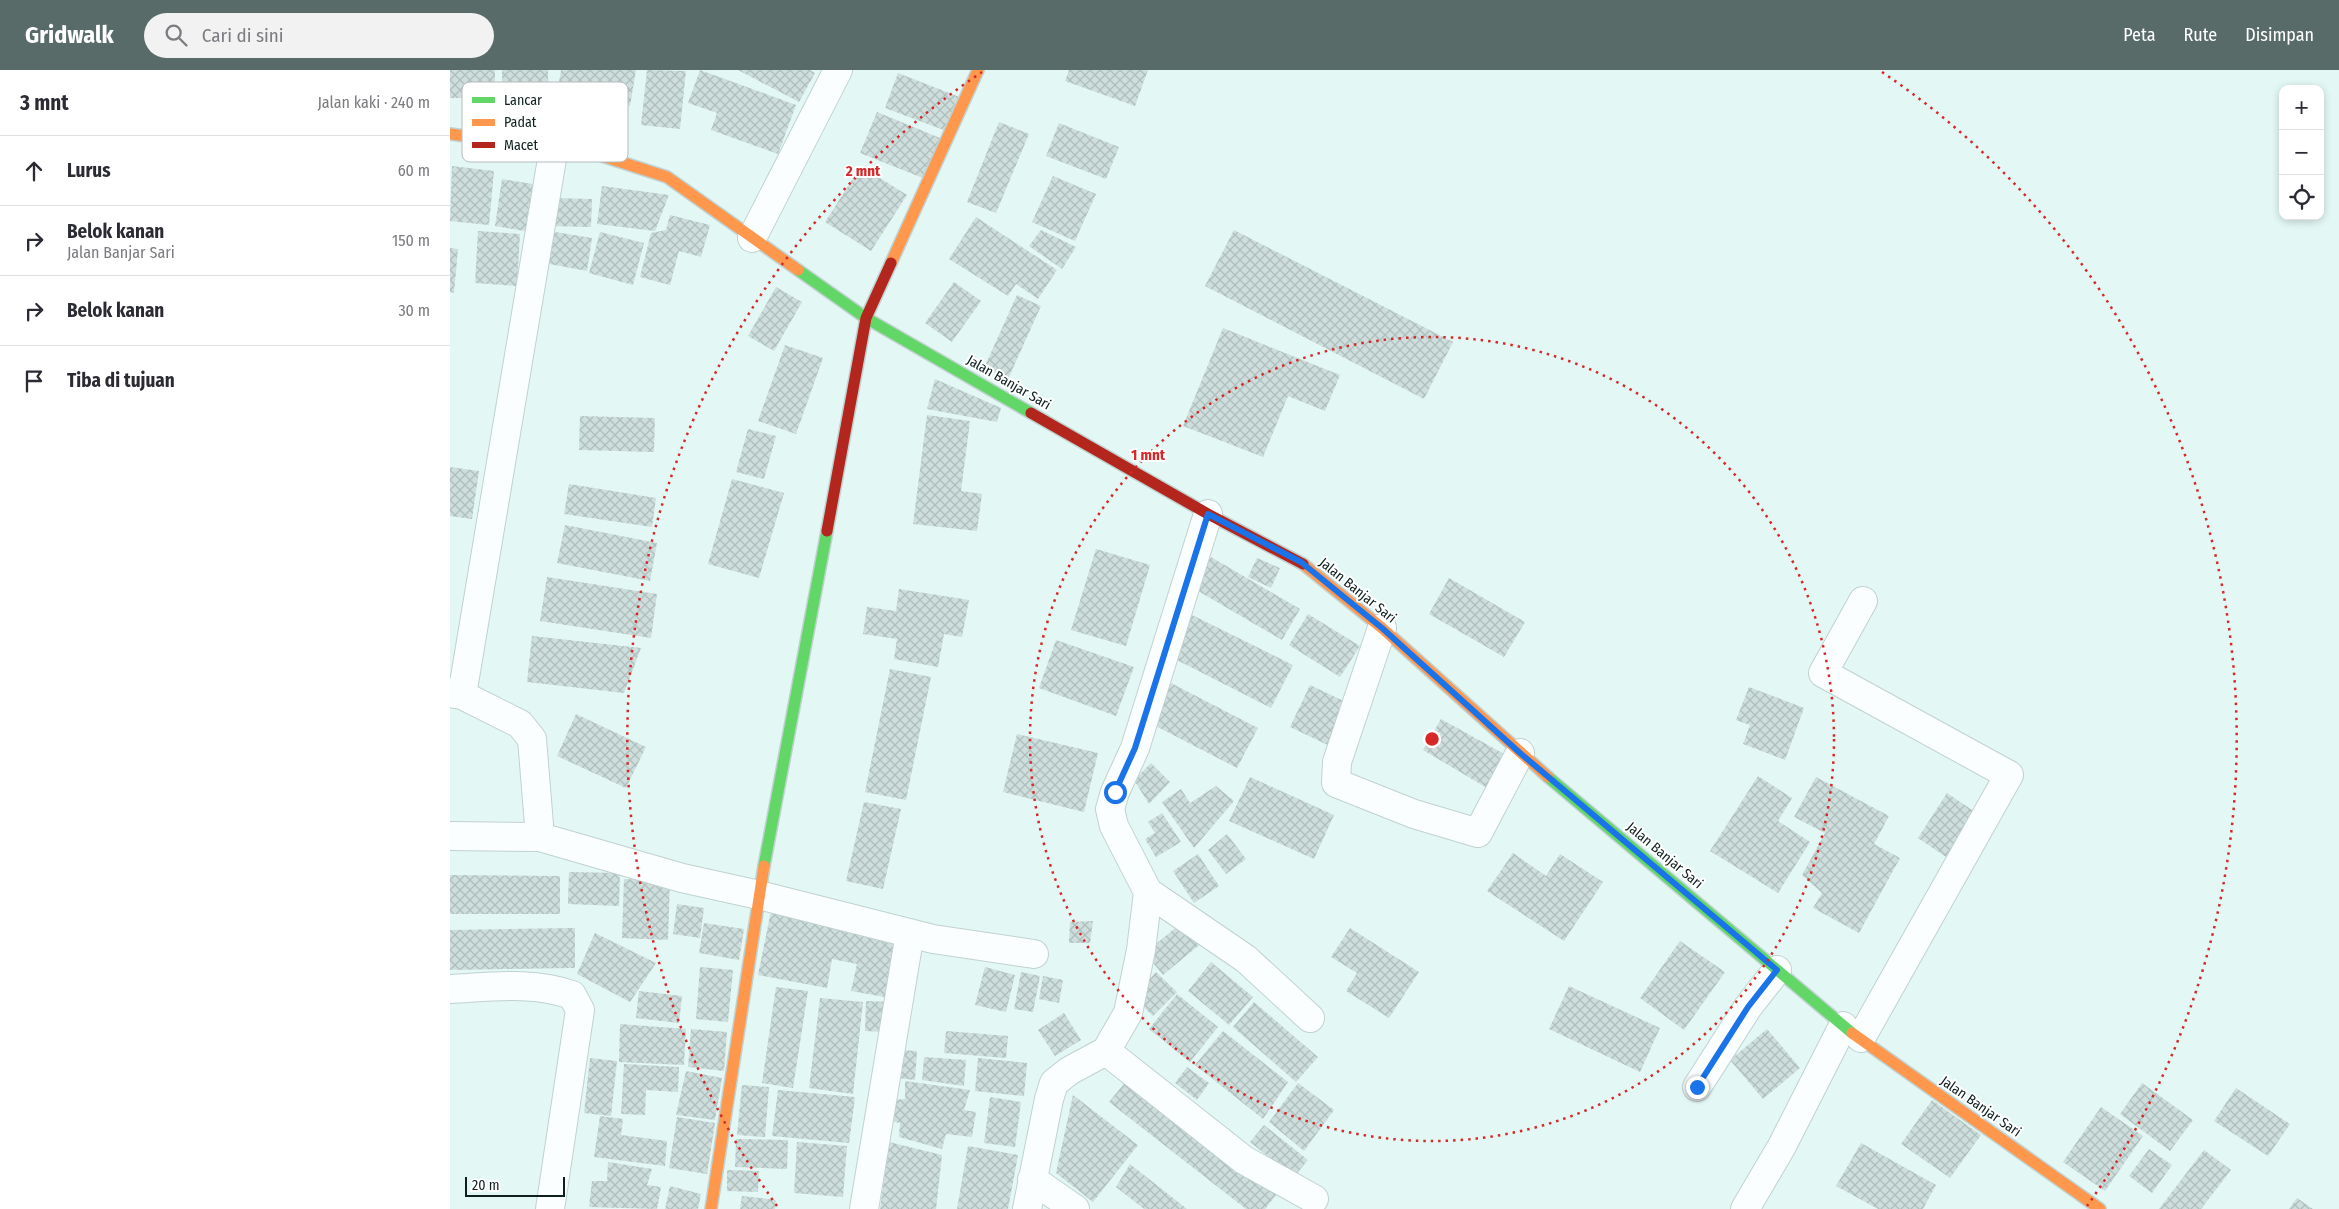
<!DOCTYPE html>
<html lang="id">
<head>
<meta charset="utf-8">
<style>
  :root { --surface:#fff; --page:#f2f2f3; --text:#2b2b33; --muted:#7c7c81; --line:#e1e1e2; --accent:#596b69 }
  body { margin:0; font-family:"Fira Sans Condensed",sans-serif; background:var(--page); color:var(--text) }
  .controls { position:absolute; right:15px; top:15px; display:grid; overflow:hidden; border-radius:10px; box-shadow:0 2px 8px #0003 }
  .controls button { width:45px; height:45px; display:grid; place-items:center; padding:0; border:0; border-bottom:1px solid var(--line); background:var(--surface); color:var(--text); font:25px sans-serif }
  .scale { position:absolute; left:15px; bottom:12px; width:100px; box-sizing:border-box; padding-left:5px; border:2px solid #0e1f1e; border-top:0; font-size:14px; line-height:18px; white-space:nowrap; color:#0e1f1e; -webkit-text-stroke:4px #fff; paint-order:stroke }
  .stop { position:absolute; width:15px; height:15px; margin:-11px; border:4px solid #1a73e8; border-radius:50%; background:#fff }
  .stop.end { background:#1a73e8; border-color:#fff; box-shadow:0 1px 5px #0008 }
  .list { margin:0; padding:0; list-style:none }
  h2 { display:flex; justify-content:space-between; align-items:center; height:65px; margin:0; padding:0 20px; font-size:21px }
  h2 small { font-size:16px; font-weight:400; color:var(--muted) }
  .list li { display:grid; grid-template-columns:32px 1fr auto; gap:15px; align-items:center; box-sizing:border-box; height:70px; padding:0 20px; border-top:1px solid var(--line) }
  .list b { display:block; font-size:19px; white-space:nowrap }
  .list p { margin:0; font-size:16px; white-space:nowrap; color:var(--muted) }
  .list em { font-size:16px; font-style:normal; color:var(--muted) }
  .icon { flex:none; width:28px; height:28px; fill:none; stroke:currentColor; stroke-width:2; stroke-linecap:round; stroke-linejoin:round }
  .map { position:relative; flex:none; width:1889px; height:1139px; overflow:hidden }
  header { display:flex; align-items:center; gap:30px; box-sizing:border-box; height:70px; padding:0 25px; background:var(--accent); color:#fff }
  header strong { font-size:24px }
  nav { display:flex; gap:28px; margin-inline-start:auto; font-size:18px }
  .search { width:350px; height:45px; background:var(--page); display:flex; align-items:center; gap:12px; box-sizing:border-box; padding:0 18px; border-radius:28px; color:var(--muted); font-size:19px }
  main { display:flex }
  aside { flex:1; background:var(--surface) }
  .map>svg:first-child { display:block }
</style>
</head>
<body>
<header>
<strong>Gridwalk</strong>
<div class="search"><svg class="icon" aria-label="search" viewBox="0 0 24 24"><circle cx="10" cy="10" r="6"/><path d="M15 15l6 6"/></svg>Cari di sini</div>
<nav><a>Peta</a><a>Rute</a><a>Disimpan</a></nav>
</header>
<main>
<aside>
<h2>3 mnt<small>Jalan kaki · 240 m</small></h2>
<ul class="list">
<li><svg class="icon" aria-label="ahead" viewBox="0 0 24 24"><path d="M12 20V5M6 11l6-6 6 6"/></svg><div><b>Lurus</b></div><em>60 m</em></li>
<li><svg class="icon" aria-label="right" viewBox="0 0 24 24"><path d="M7 20v-9h11M14 6l5 5-5 5"/></svg><div><b>Belok kanan</b><p>Jalan Banjar Sari</p></div><em>150 m</em></li>
<li><svg class="icon" aria-label="right" viewBox="0 0 24 24"><path d="M7 20v-9h11M14 6l5 5-5 5"/></svg><div><b>Belok kanan</b></div><em>30 m</em></li>
<li><svg class="icon" aria-label="arrive" viewBox="0 0 24 24"><path d="M6 21V4h12l-3 4 3 4H6"/></svg><div><b>Tiba di tujuan</b></div></li>
</ul>
</aside>
<div class="map">
<svg width="1889" height="1139" viewBox="0 0 1889 1139">
  <defs>
    <pattern id="building-cross-hatch" width="8" height="8" patternUnits="userSpaceOnUse" patternTransform="scale(1.25)"><rect width="8" height="8" fill="#cddedc"/><path d="M0 0l8 8M0 8l8-8" fill="none" stroke="#afbebc"/></pattern>
  </defs>
  <rect width="100%" height="100%" fill="#e3f7f5"/>
  <path fill="url(#building-cross-hatch)" d="M0 0H45V28H0Z
    M52 0H98L99 34 52 36Z
    M111 0H186L180 36 107 24Z
    M197 0 236 1 230 59 191 55Z
    M250 0 346 35 328 84 261 60 267 43 238 33Z
    M288 0H360L365 3 349 32Z
    M619 0H698L685 36 615 11Z
    M448 3 512 28 499 62 435 38Z
    M427 42 495 70 478 110 410 83Z
    M549 52 579 64 546 143 517 132Z
    M609 53 669 77 656 109 596 86Z
    M2 96 44 101 39 155 0 151Z
    M411 96 457 125 421 181 375 152Z
    M603 106 646 124 625 171 582 152Z
    M52 109 89 115 81 162 45 156Z
    M152 116 219 125 205 161 147 154Z
    M100 128 142 129 141 157 99 156Z
    M220 145 260 155 251 187 229 181 220 215 190 207 201 163 216 160Z
    M526 147 607 200 588 229 566 214 558 226 499 189Z
    M591 160 626 177 612 199 579 176Z
    M784 160 1003 272 974 329 755 216Z
    M28 161 70 164 67 216 25 213Z
    M99 161 142 168 137 201 94 193Z
    M150 162 194 173 183 215 139 203Z
    M0 178 8 179 4 223 0 222Z
    M504 212 531 231 502 272 475 253Z
    M326 217 352 232 324 281 298 266Z
    M567 225 591 236 558 309 534 298Z
    M773 258 890 305 875 341 838 326 813 387 733 356Z
    M335 275 373 288 346 364 308 351Z
    M485 309 551 338 547 352 477 339Z
    M477 345 520 351 511 421 532 424 527 461 463 454Z
    M130 346 205 348 204 382 129 380Z
    M298 359 326 366 314 409 286 402Z
    M0 397 29 401 22 449 0 446Z
    M282 409 334 423 309 508 258 494Z
    M119 414 206 428 202 457 114 444Z
    M115 455 207 473 200 511 107 493Z
    M646 479 700 495 676 576 621 560Z
    M761 487 850 539 832 570 743 518Z
    M807 488 830 498 821 518 798 507Z
    M97 507 207 524 201 568 90 551Z
    M999 508 1075 552 1054 587 979 544Z
    M449 519 519 530 512 567 494 564 488 597 444 589 447 569 413 564 417 537 446 541Z
    M740 544 843 595 821 638 719 586Z
    M858 544 910 576 890 607 839 575Z
    M82 566 191 578 174 623 77 612Z
    M606 570 684 597 666 646 589 618Z
    M440 599 481 607 456 730 415 722Z
    M719 612 808 658 787 698 698 652Z
    M860 615 904 636 884 678 840 657Z
    M1299 617 1354 638 1335 690 1293 674 1300 655 1286 650Z
    M126 644 196 677 176 718 107 686Z
    M991 649 1056 685 1037 718 973 680Z
    M567 664 648 683 634 742 553 722Z
    M701 693 720 712 699 734 684 710Z
    M1308 706 1342 728 1328 751 1360 772 1328 823 1260 781Z
    M800 707 884 745 864 789 779 751Z
    M1366 707 1439 746 1424 774 1450 788 1409 863 1363 838 1372 823 1352 805 1375 763 1344 747Z
    M766 716 784 731 744 778 712 732 731 719 740 733Z
    M1497 723 1525 742 1496 787 1468 768Z
    M414 732 451 739 433 819 396 811Z
    M712 743 731 772 706 787 695 769 705 763 698 752Z
    M777 764 796 789 776 804 758 780Z
    M1063 783 1096 806 1110 784 1153 812 1114 871 1037 821Z
    M748 784 769 816 744 833 723 801Z
    M119 802 170 803 169 836 118 834Z
    M0 805 110 806V844H0Z
    M174 809 220 811 218 870 172 868Z
    M227 834 254 838 250 868 223 864Z
    M321 841 453 866 440 928 401 921 407 894 382 889 377 918 308 905Z
    M736 849 754 871 713 905 695 883Z
    M643 851 640 873H619L620 852Z
    M254 853 294 859 289 890 249 883Z
    M125 858V898L0 900V860Z
    M900 858 969 902 939 948 896 921 907 903 881 887Z
    M145 863 206 893 180 932 127 904Z
    M1230 871 1275 902 1234 960 1190 928Z
    M761 892 803 927 779 955 738 921Z
    M250 897 283 900 278 952 246 949Z
    M535 897 565 905 556 942 525 935Z
    M571 902 590 906 583 942 564 939Z
    M706 902 727 922 703 946 683 927Z
    M593 906 613 910 609 933 589 929Z
    M1119 916 1210 958 1190 1002 1099 959Z
    M326 917 358 921 343 1018 312 1013Z
    M189 921 232 926 229 953 186 948Z
    M727 924 768 957 740 992 699 959Z
    M370 928 413 932 403 1024 359 1018Z
    M416 931 439 932 437 962 415 961Z
    M804 932 868 987 846 1012 783 957Z
    M614 943 631 970 605 986 588 960Z
    M170 954 236 959 234 995 169 992Z
    M241 959 277 962 274 1001 238 997Z
    M1317 959 1350 998 1313 1029 1280 990Z
    M496 961 558 966 556 988 494 983Z
    M773 961 838 1012 813 1049 745 995Z
    M449 980 467 981 465 1010 447 1008Z
    M474 987 516 990 514 1016 472 1010Z
    M140 988 167 991 161 1046 134 1043Z
    M528 988 577 993 574 1026 525 1021Z
    M174 994 229 997 228 1022 196 1020 195 1045 171 1044Z
    M737 997 759 1013 747 1030 725 1013Z
    M236 1001 272 1008 265 1050 226 1045Z
    M677 1010 826 1125 815 1139H796L659 1032Z
    M455 1011 520 1020 514 1040 526 1042 522 1067 496 1064 492 1079 449 1067 450 1053 439 1051 444 1030 455 1029Z
    M848 1013 884 1040 854 1081 819 1052Z
    M1692 1013 1743 1050 1720 1081 1670 1044Z
    M292 1015 319 1017 315 1067 287 1065Z
    M1786 1018 1840 1054 1818 1086 1764 1051Z
    M328 1020 405 1027 399 1073 322 1066Z
    M623 1025 688 1075 643 1132 606 1103Z
    M540 1027 571 1032 565 1077 534 1073Z
    M1482 1030 1531 1065 1500 1108 1451 1074Z
    M1651 1037 1693 1066 1655 1121 1613 1092Z
    M150 1046 173 1049 171 1065 217 1071 215 1096 144 1087Z
    M227 1047 265 1053 257 1104 219 1098Z
    M814 1055 858 1090 844 1107 800 1072Z
    M286 1069 338 1070 337 1099 285 1097Z
    M347 1072 397 1076 393 1127 344 1123Z
    M439 1072 492 1085 486 1139H430Z
    M1411 1073 1486 1115 1473 1139H1428L1386 1116Z
    M518 1076 568 1085 558 1139H507Z
    M1699 1079 1722 1095 1702 1123 1679 1106Z
    M1754 1080 1781 1100 1751 1139H1709Z
    M158 1092 202 1099 197 1115 211 1117 207 1139 139 1137 142 1111H157Z
    M680 1094 737 1139H694L666 1117Z
    M277 1100 309 1101 308 1122 277 1121Z
    M220 1116 251 1124 248 1139H215Z
    M292 1126 326 1130 325 1139H290Z
    M1847 1128 1863 1139H1839Z"/>
  <g fill="none" stroke-linecap="round" stroke-linejoin="round">
    <defs>
      <path id="street" d="M302 168 388 0
        M932 558 887 692 886 713 964 744 1028 763 1070 683
        M0 623 12 625 70 654 82 669 90 767 232 808 309 825 483 869 584 884
        M12 625 104 77
        M0 766 90 767
        M698 822 796 889 860 948
        M0 919C41 917 83 911 122 925L130 940 100 1139
        M1411 968 1559 705 1373 603 1413 531
        M656 981 794 1090 864 1129
        M1247 1017 1298 937 1327 900
        M582 1109 625 1139
        M414 1139 460 863
        M577 1139 599 1029 604 1013 619 1001 656 981 678 943 691 880 698 822 664 756 660 739 665 722 685 678 758 444
        M1295 1139 1332 1076 1393 956"/>
      <path id="fast" d="M348 200 416 248 581 343
        M1098 707 1402 963
        M314 796 377 461"/>
      <path id="slow" d="M0 64 143 83 217 107 348 200
        M441 193 528 0
        M853 494 932 558 1098 707
        M1402 963 1650 1139
        M261 1139 314 796"/>
      <path id="jam" d="M581 343 758 444 853 494
        M377 461 416 248 441 193"/>
    </defs>
    <use href="#street" stroke="#c0d2d0" stroke-width="30"/>
    <use href="#fast" stroke="#c0d2d0" stroke-width="14"/>
    <use href="#slow" stroke="#c0d2d0" stroke-width="14"/>
    <use href="#jam" stroke="#c0d2d0" stroke-width="14"/>
    <use href="#street" stroke="#fbfefe" stroke-width="28"/>
    <use href="#fast" stroke="#63d668" stroke-width="11"/>
    <use href="#slow" stroke="#ff974d" stroke-width="11"/>
    <use href="#jam" stroke="#b3261e" stroke-width="11"/>
  </g>
  <g fill="none" stroke-linecap="round" stroke-linejoin="round">
    <path stroke="#1a73e8" stroke-width="6" d="M665 722 685 678 758 444 851 492 932 558 1070 683 1327 900 1298 937 1247 1017"/>
  </g>
  <g fill="none" stroke="#d62828" stroke-width="2.5" stroke-dasharray="2.5 5">
    <circle cx="982" cy="669" r="402"/>
    <path d="M327 1136A804 804 0 0 1 532 2M1432 2A804 804 0 0 1 1637 1136"/>
  </g>
  <g text-anchor="middle" stroke-width="4" stroke-linejoin="round" paint-order="stroke">
    <g font-size="14" fill="#0e1f1e" stroke="#fff">
      <text transform="translate(559 312) rotate(30)" y="5">Jalan Banjar Sari</text>
      <text transform="translate(908 520) rotate(39)" y="5">Jalan Banjar Sari</text>
      <text transform="translate(1215 785) rotate(40)" y="5">Jalan Banjar Sari</text>
      <text transform="translate(1531 1036) rotate(35)" y="5">Jalan Banjar Sari</text>
    </g>
  </g>
  <rect x="12" y="12" width="166" height="80" rx="8" fill="#fff" stroke="#b7bcbc" stroke-width="1"/>
  <rect x="22" y="27" width="23" height="6" fill="#63d668"/>
  <rect x="22" y="49" width="23" height="7" fill="#ff974d"/>
  <rect x="22" y="72" width="23" height="6" fill="#b3261e"/>
  <g font-size="14" fill="#0e1f1e">
    <text x="54" y="35">Lancar</text>
    <text x="54" y="57">Padat</text>
    <text x="54" y="80">Macet</text>
  </g>
  <circle cx="982" cy="669" r="8" fill="#d62828" stroke="#fff" stroke-width="2.5"/>
  <g font-size="15" text-anchor="middle" font-weight="bold" fill="#d62828" stroke="#fff" stroke-width="4" stroke-linejoin="round" paint-order="stroke">
    <text x="413" y="106">2 mnt</text>
    <text x="698" y="390">1 mnt</text>
  </g>
</svg>
<div class="controls">
<button>+</button>
<button>−</button>
<button><svg class="icon" aria-label="locate" viewBox="0 0 24 24"><circle cx="12" cy="12" r="6"/><path d="M12 2v4M12 18v4M2 12h4M18 12h4"/></svg></button>
</div>
<div class="scale">20 m</div>
<div class="stop" style="left:665px;top:722px"></div>
<div class="stop end" style="left:1247px;top:1017px"></div>
</div>
</main>
</body>
</html>
